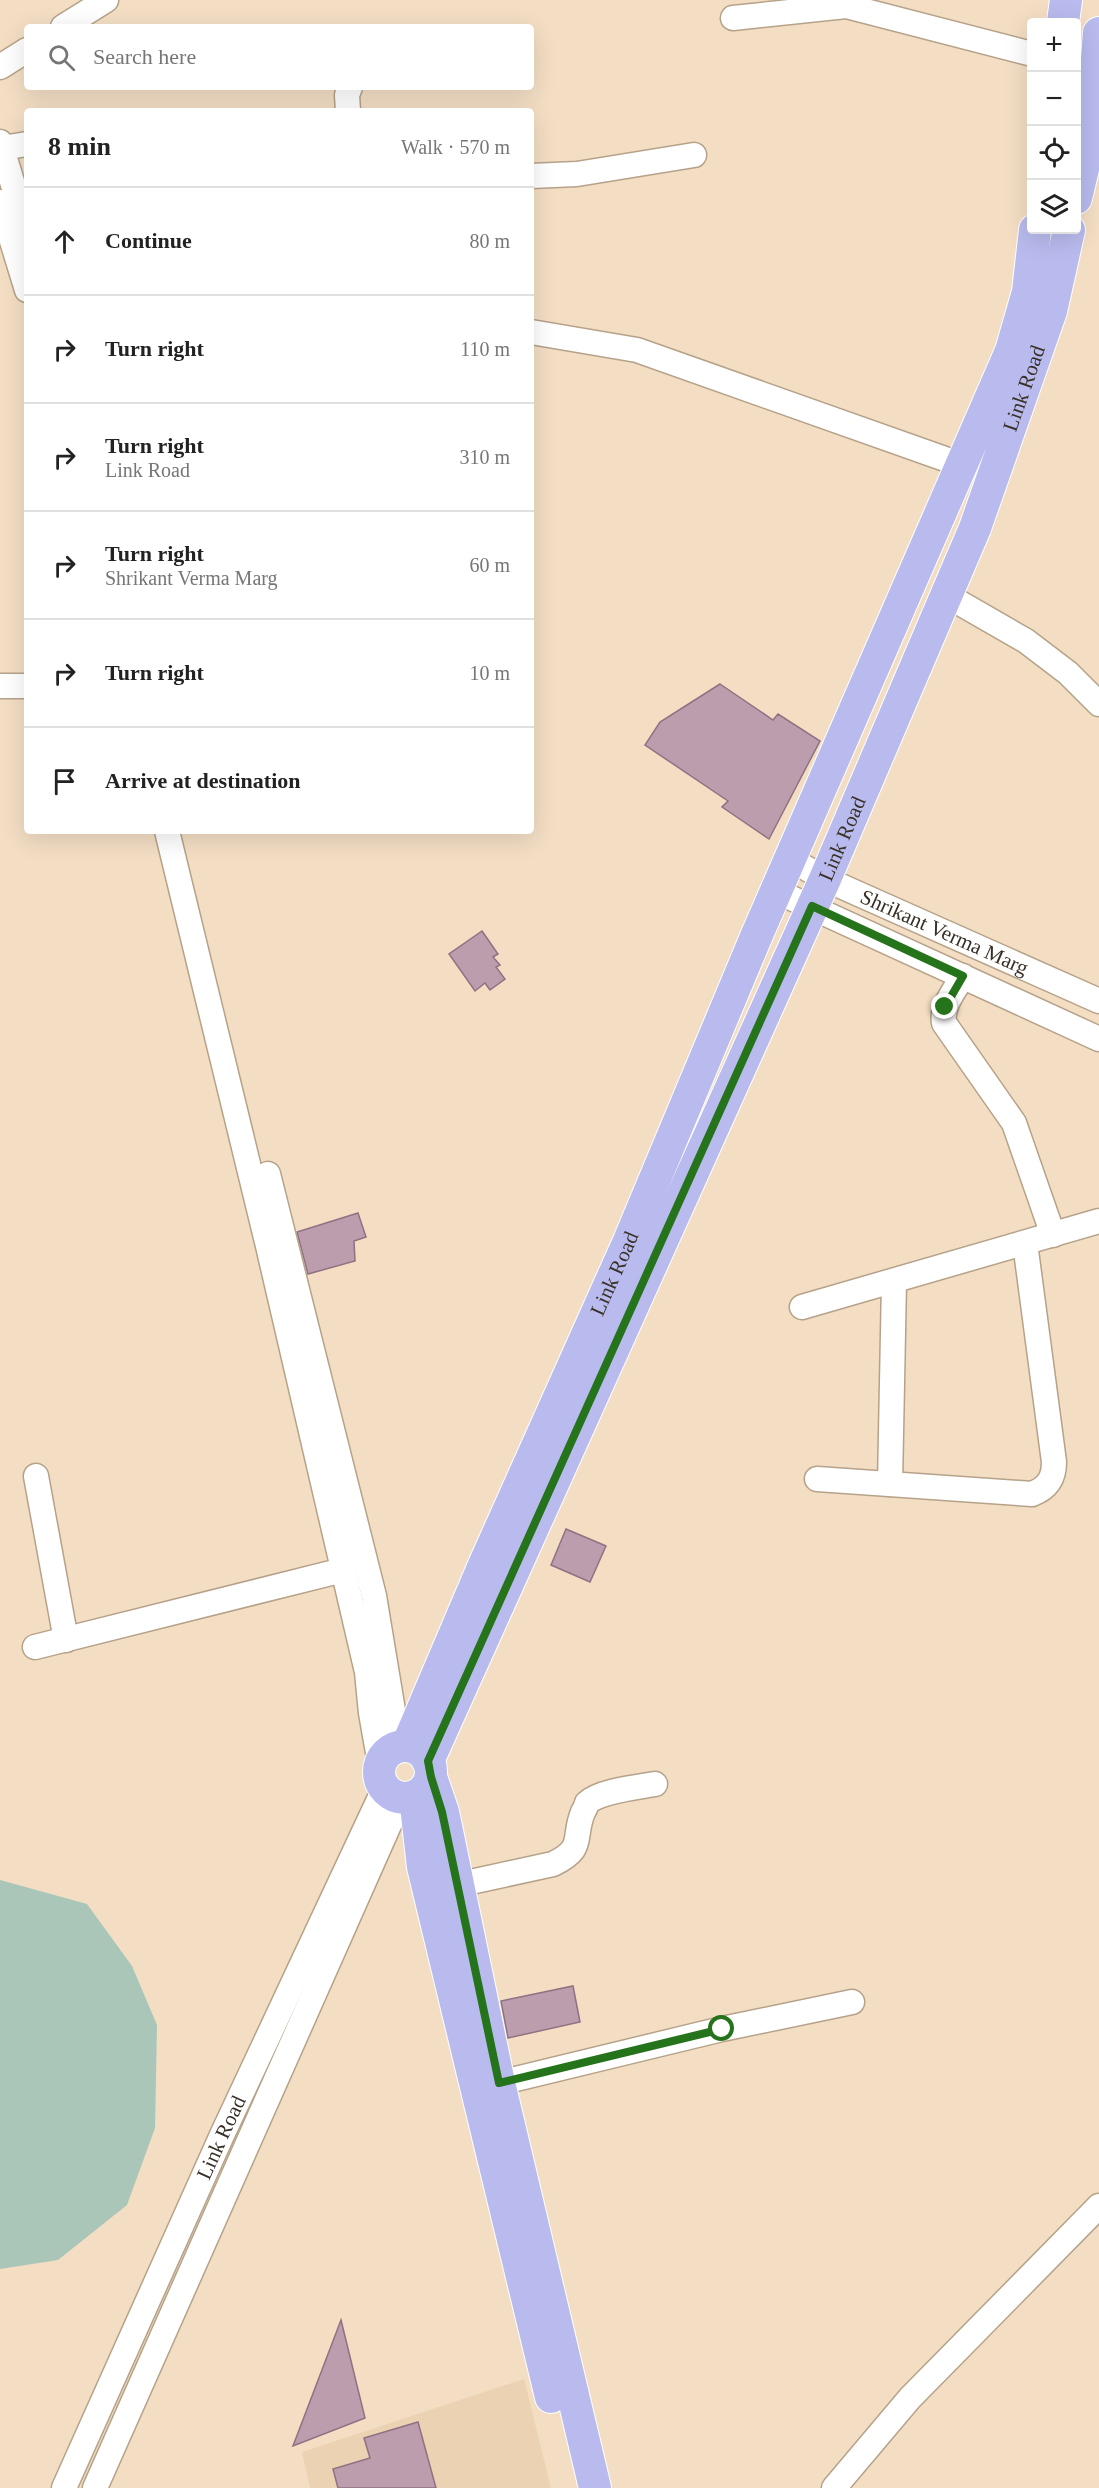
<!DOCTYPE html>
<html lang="en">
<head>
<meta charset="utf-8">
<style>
  :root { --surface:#fff; --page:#f6f6f6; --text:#222; --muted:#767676; --line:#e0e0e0 }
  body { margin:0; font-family:Georgia,serif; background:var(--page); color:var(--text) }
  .controls { position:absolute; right:18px; top:18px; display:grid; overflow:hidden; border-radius:6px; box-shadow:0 6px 24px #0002 }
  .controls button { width:54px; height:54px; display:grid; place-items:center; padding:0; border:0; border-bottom:2px solid var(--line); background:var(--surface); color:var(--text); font:30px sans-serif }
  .stop { position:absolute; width:18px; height:18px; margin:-14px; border:4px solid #25731a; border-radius:50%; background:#fff }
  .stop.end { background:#25731a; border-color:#fff; box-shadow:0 2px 6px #0008 }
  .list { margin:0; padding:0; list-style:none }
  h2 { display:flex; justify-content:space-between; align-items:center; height:78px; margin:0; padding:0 24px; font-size:26px }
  h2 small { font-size:20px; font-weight:400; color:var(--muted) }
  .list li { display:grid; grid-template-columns:39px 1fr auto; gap:18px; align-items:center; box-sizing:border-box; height:108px; padding:0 24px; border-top:2px solid var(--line) }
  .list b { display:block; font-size:22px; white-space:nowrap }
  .list p { margin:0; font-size:20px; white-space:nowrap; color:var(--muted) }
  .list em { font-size:20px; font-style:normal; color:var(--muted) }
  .icon { flex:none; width:33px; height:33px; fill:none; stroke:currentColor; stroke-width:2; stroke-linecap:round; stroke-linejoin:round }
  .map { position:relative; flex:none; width:1099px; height:2488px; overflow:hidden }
  .search { position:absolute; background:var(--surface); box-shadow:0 6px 24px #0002; left:24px; top:24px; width:510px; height:66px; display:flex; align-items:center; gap:15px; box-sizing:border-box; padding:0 21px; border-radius:6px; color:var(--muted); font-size:22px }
  .panel { position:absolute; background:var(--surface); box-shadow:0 6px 24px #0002; left:24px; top:108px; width:510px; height:726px; border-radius:6px }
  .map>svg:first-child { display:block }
</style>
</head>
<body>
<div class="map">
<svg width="1099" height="2488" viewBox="0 0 1099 2488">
  <rect width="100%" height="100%" fill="#f3dec4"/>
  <path fill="#ebd2b2" d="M524 2379 551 2488H310L302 2452Z"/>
  <path fill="#aac6b8" d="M0 1880 87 1904 132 1966 157 2025 155 2128 127 2205 58 2260 0 2269Z"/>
  <path fill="#bb9dae" stroke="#8e7282" stroke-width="1.5" d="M720 684 773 720 778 714 820 741 769 839 722 807 728 801 645 745 660 722Z
    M482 931 498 954 493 957 500 965 496 967 505 979 490 990 485 983 475 991 449 954Z
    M358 1213 366 1237 354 1241 355 1261 308 1274 297 1232Z
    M566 1529 606 1546 590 1582 551 1565Z
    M573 1986 580 2022 508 2038 501 2001Z
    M341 2320 365 2418 293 2446Z
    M418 2422 436 2488H338L333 2469 370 2458 364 2438Z"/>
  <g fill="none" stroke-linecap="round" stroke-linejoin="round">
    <defs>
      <g id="minor">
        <path d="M733 18 846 6 1032 54"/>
        <path d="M63 27 106 0"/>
        <path d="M0 67 27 50"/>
        <path d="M348 111 347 95 350 87"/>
        <path d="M0 142 27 231"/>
        <path d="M2 148 27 144"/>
        <path d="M531 176 577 174 694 155"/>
        <path d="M0 202 27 290"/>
        <path d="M531 332 637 350 962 465"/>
        <path d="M946 595 1026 641 1068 673 1099 704"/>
        <path d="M0 686H27"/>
        <path d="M167 831 268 1246 367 1672 371 1713 380 1764"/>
        <path id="s1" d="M790 859 825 879 1099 1001"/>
        <path d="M776 891 1099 1039"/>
        <path d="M963 976C955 990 941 1006 944 1023L1014 1123 1053 1235"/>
        <path d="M268 1174 374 1596 399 1747"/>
        <path d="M802 1307 1099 1221"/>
        <path d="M36 1476 66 1640"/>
        <path d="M817 1479 1032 1494C1048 1488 1054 1478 1054 1462L1025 1243"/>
        <path d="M890 1484 894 1282"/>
        <path d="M35 1647 343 1570"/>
        <path d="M443 1888 553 1864C586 1848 572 1839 583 1812 584 1811 587 1804 587 1803 599 1791 638 1787 655 1784"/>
        <path d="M499 2083 722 2029 852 2002"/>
        <path id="s2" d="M64 2488 222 2135 384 1789"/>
        <path d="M95 2488 401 1798"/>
        <path d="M834 2488 910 2398 1099 2206"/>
      </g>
      <g id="major">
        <path d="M1063 22 1066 0"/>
        <path d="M1076 198 1091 135 1099 33"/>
        <circle cx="405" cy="1772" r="26"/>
        <path id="s3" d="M407 1746 484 1565 629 1241 756 937 1011 351 1028 292 1035 230"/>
        <path id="s4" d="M428 1761 825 879 975 528 1051 311 1069 230"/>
        <path d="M431 1777 443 1812 499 2083 595 2488"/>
        <path d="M415 1797 423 1867 551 2397"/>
      </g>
    </defs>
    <use href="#minor" stroke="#b6a289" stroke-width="27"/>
    <use href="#major" stroke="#fff" stroke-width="34"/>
    <use href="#minor" stroke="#fff" stroke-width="24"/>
    <use href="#major" stroke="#b9bbee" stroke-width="32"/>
  </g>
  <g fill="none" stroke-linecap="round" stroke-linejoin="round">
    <path stroke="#25731a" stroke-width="8" d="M722 2029 499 2083 442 1812 431 1777 428 1761 812 906 963 976 945 1007"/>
  </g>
  <g text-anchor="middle" stroke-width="4.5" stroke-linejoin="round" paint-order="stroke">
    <g font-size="21" fill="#383026" stroke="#f3dec4">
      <text dy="7" stroke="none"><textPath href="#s4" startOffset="1497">Link Road</textPath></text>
      <text dy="7" stroke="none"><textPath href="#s4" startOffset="1011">Link Road</textPath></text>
      <text dy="7" stroke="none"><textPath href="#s1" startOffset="171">Shrikant Verma Marg</textPath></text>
      <text dy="7" stroke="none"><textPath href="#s3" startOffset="516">Link Road</textPath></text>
      <text dy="7" stroke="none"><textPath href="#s2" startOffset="384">Link Road</textPath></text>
    </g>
  </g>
</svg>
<div class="controls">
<button>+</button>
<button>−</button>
<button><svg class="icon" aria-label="locate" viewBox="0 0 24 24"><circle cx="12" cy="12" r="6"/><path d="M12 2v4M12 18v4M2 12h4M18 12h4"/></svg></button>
<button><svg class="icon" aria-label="layers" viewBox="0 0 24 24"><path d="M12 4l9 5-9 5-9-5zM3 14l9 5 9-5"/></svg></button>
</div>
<div class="stop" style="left:722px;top:2029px"></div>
<div class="stop end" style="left:945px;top:1007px"></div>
<div class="search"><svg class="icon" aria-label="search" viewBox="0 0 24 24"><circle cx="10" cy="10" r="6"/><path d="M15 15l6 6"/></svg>Search here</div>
<section class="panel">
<h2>8 min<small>Walk · 570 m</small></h2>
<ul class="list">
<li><svg class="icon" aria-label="ahead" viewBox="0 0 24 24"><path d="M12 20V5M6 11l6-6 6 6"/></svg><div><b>Continue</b></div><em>80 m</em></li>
<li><svg class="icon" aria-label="right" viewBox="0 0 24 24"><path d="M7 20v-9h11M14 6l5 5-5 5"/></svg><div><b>Turn right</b></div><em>110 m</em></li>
<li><svg class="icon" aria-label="right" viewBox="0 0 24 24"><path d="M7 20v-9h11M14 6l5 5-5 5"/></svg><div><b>Turn right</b><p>Link Road</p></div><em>310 m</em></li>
<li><svg class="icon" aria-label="right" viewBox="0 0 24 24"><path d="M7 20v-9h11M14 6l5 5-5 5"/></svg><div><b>Turn right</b><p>Shrikant Verma Marg</p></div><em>60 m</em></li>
<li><svg class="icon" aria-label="right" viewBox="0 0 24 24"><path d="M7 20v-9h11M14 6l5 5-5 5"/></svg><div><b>Turn right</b></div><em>10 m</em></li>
<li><svg class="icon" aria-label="arrive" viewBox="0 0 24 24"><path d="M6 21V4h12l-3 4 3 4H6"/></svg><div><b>Arrive at destination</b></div></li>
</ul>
</section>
</div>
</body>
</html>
